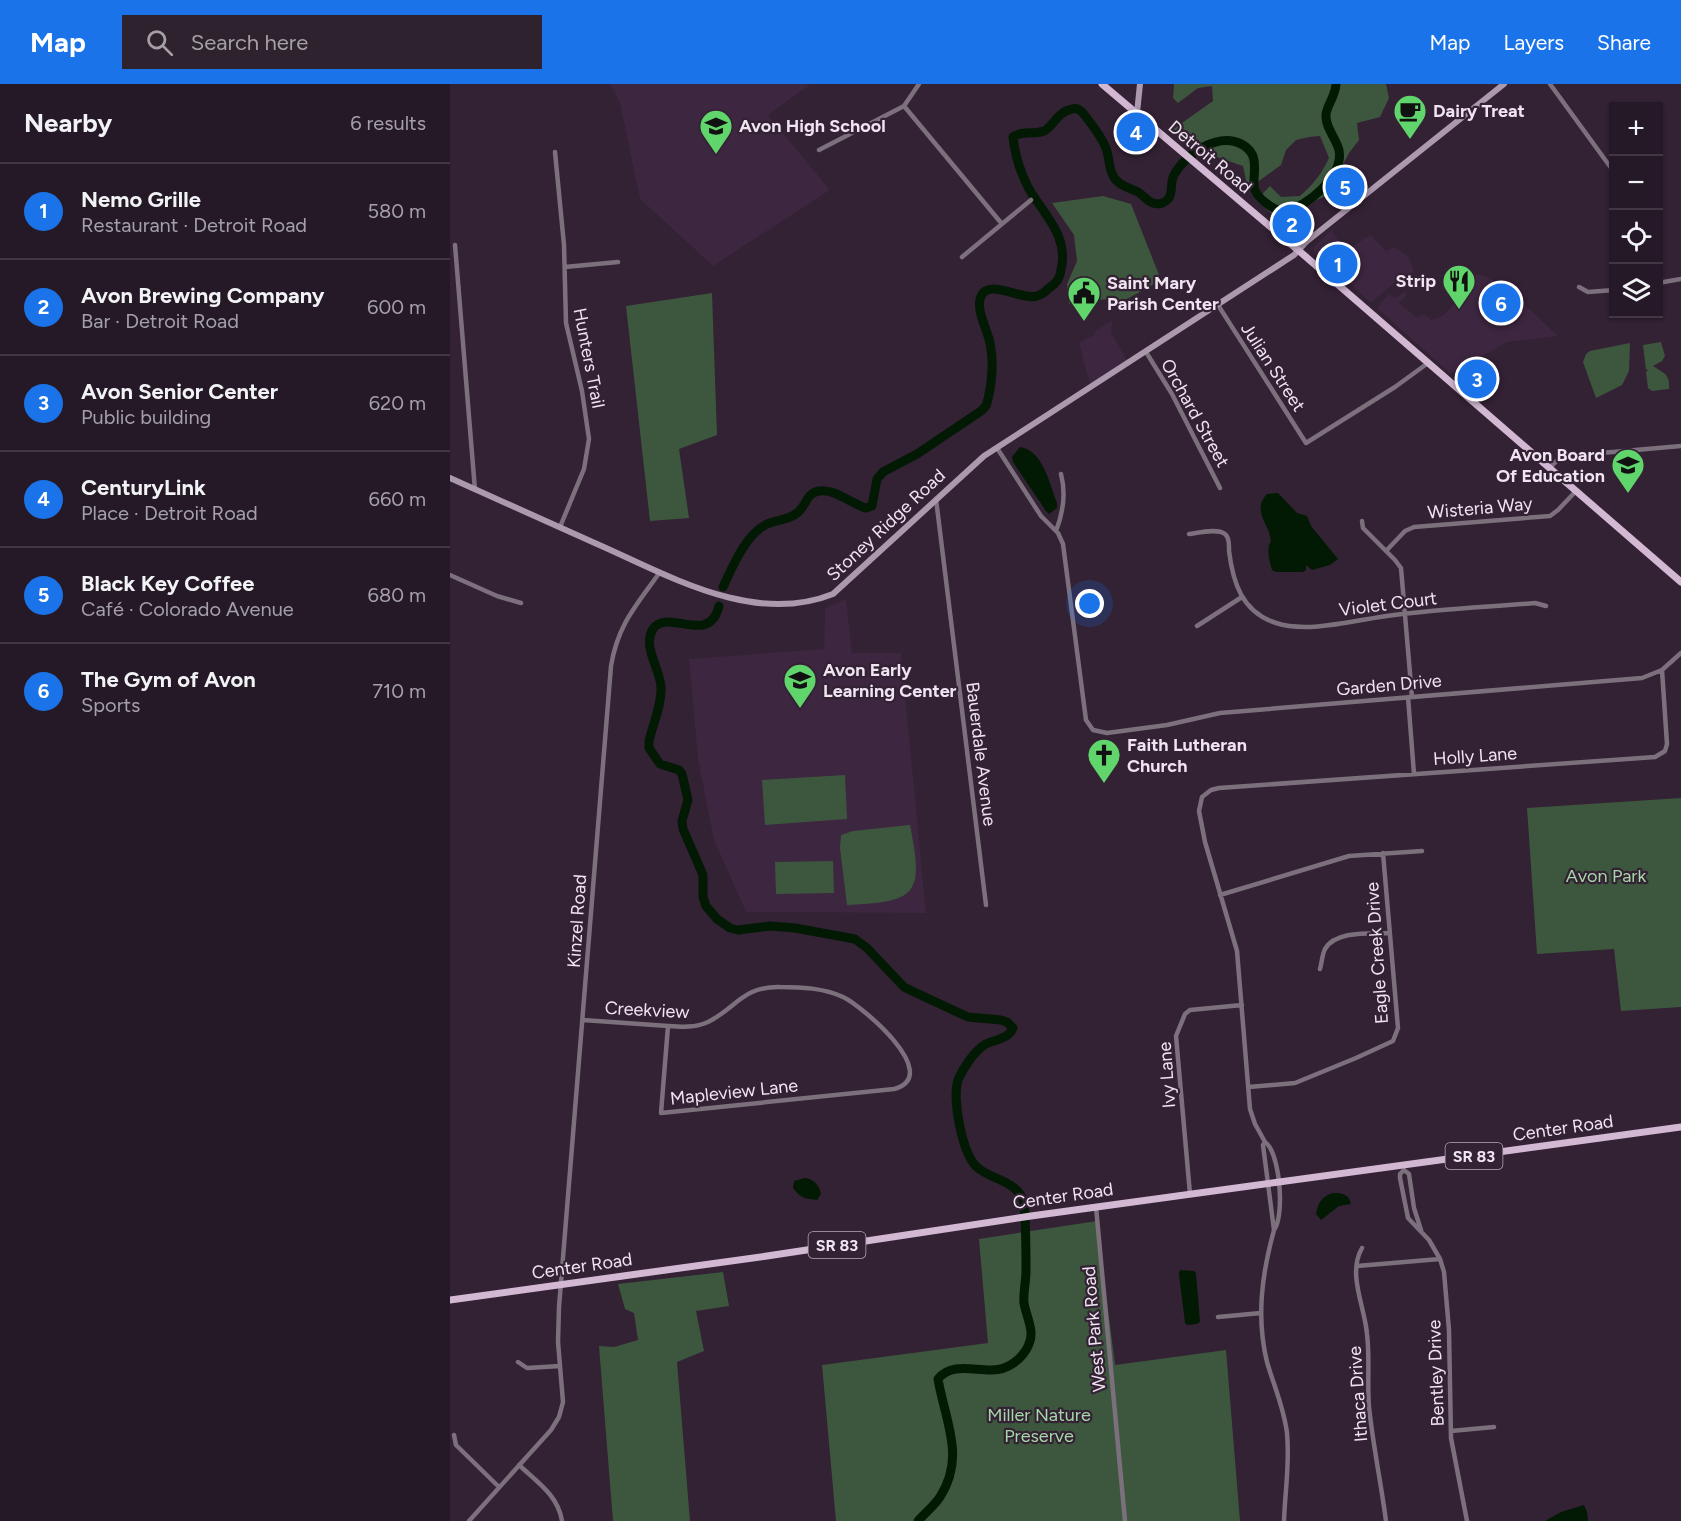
<!DOCTYPE html>
<html lang="en">
<head>
<meta charset="utf-8">
<style>
  :root { --surface:#261927; --page:#2e222f; --text:#f1f3f6; --muted:#a4a0a7; --line:#423844; --accent:#1a73e8 }
  body { margin:0; font-family:Figtree,sans-serif; background:var(--page); color:var(--text) }
  .controls { position:absolute; right:18px; top:18px; display:grid; overflow:hidden; border-radius:0px; box-shadow:0 2px 4px #0004 }
  .controls button { width:54px; height:54px; display:grid; place-items:center; padding:0; border:0; border-bottom:2px solid var(--line); background:var(--surface); color:var(--text); font:30px sans-serif }
  .you { position:absolute; left:640px; top:520px; width:21px; height:21px; margin:-15px; border:4px solid #fff; border-radius:50%; background:#1a73e8; box-shadow:0 0 0 9px #1a73e833 }
  .badge { display:grid; place-items:center; width:39px; height:39px; border-radius:50%; background:var(--accent); color:#fff; font-size:20px; font-weight:700 }
  .pin { position:absolute; translate:-50% -50%; border:3px solid #fff; box-shadow:0 2px 6px #0006 }
  .list { margin:0; padding:0; list-style:none }
  h2 { display:flex; justify-content:space-between; align-items:center; height:78px; margin:0; padding:0 24px; font-size:26px }
  h2 small { font-size:20px; font-weight:400; color:var(--muted) }
  .list li { display:grid; grid-template-columns:39px 1fr auto; gap:18px; align-items:center; box-sizing:border-box; height:96px; padding:0 24px; border-top:2px solid var(--line) }
  .list b { display:block; font-size:22px; white-space:nowrap }
  .list p { margin:0; font-size:20px; white-space:nowrap; color:var(--muted) }
  .list em { font-size:20px; font-style:normal; color:var(--muted) }
  .icon { flex:none; width:33px; height:33px; fill:none; stroke:currentColor; stroke-width:2; stroke-linecap:round; stroke-linejoin:round }
  .map { position:relative; flex:none; width:1231px; height:1437px; overflow:hidden }
  header { display:flex; align-items:center; gap:36px; box-sizing:border-box; height:84px; padding:0 30px; background:var(--accent); color:#fff }
  header strong { font-size:28px }
  nav { display:flex; gap:33px; margin-inline-start:auto; font-size:21px }
  .search { width:420px; height:54px; background:var(--page); display:flex; align-items:center; gap:15px; box-sizing:border-box; padding:0 21px; border-radius:0px; color:var(--muted); font-size:22px }
  main { display:flex }
  aside { flex:1; background:var(--surface) }
  .map>svg:first-child { display:block }
</style>
</head>
<body>
<header>
<strong>Map</strong>
<div class="search"><svg class="icon" aria-label="search" viewBox="0 0 24 24"><circle cx="10" cy="10" r="6"/><path d="M15 15l6 6"/></svg>Search here</div>
<nav><a>Map</a><a>Layers</a><a>Share</a></nav>
</header>
<main>
<aside>
<h2>Nearby<small>6 results</small></h2>
<ul class="list">
<li><span class="badge">1</span><div><b>Nemo Grille</b><p>Restaurant · Detroit Road</p></div><em>580 m</em></li>
<li><span class="badge">2</span><div><b>Avon Brewing Company</b><p>Bar · Detroit Road</p></div><em>600 m</em></li>
<li><span class="badge">3</span><div><b>Avon Senior Center</b><p>Public building</p></div><em>620 m</em></li>
<li><span class="badge">4</span><div><b>CenturyLink</b><p>Place · Detroit Road</p></div><em>660 m</em></li>
<li><span class="badge">5</span><div><b>Black Key Coffee</b><p>Café · Colorado Avenue</p></div><em>680 m</em></li>
<li><span class="badge">6</span><div><b>The Gym of Avon</b><p>Sports</p></div><em>710 m</em></li>
</ul>
</aside>
<div class="map">
<svg width="1231" height="1437" viewBox="0 0 1231 1437">
  <rect width="100%" height="100%" fill="#332134"/>
  <path fill="#3d263f" d="M160 0H361L318 31 380 106 263 182 190 115 170 19Z
    M881 146 896 167 920 151 936 167 944 163 959 173 964 188 948 201 945 198 921 219 864 167V163Z
    M1025 191H1032L1046 198 1074 220 1108 252 1057 258 1001 290 927 224 939 210 945 214 955 207 957 211 949 219 967 234 974 230 981 236 994 231 1003 221 1011 203Z
    M663 236 661 248 677 277 640 300 629 259 645 250V247Z
    M396 515 402 569H451L476 829 296 828 264 756 248 675 239 575 374 565 375 524Z"/>
  <path fill="#3d573e" d="M724 0H936L939 14 930 33 907 39 909 56 899 69 876 112 848 124 829 136 806 116 820 102 831 113 850 112C863 101 872 89 879 74L870 52 859 53 846 56 836 66 831 81 798 105 793 82 764 72 750 74 722 46 763 17 762 2 748 4 728 19 723 14Z
    M653 112 681 120 711 196 679 214 661 220 660 215 631 217 630 218 619 220 617 200 627 177 624 151 602 119Z
    M262 209 267 351 229 365 239 434 200 437 176 222Z
    M1211 258 1215 272 1212 277 1203 282C1215 290 1220 290 1219 305L1202 307 1198 304 1196 288 1199 285 1196 286 1193 261Z
    M1180 259 1179 287 1172 301 1146 314 1133 278 1136 270 1140 267Z
    M395 691 397 735 315 741 312 696Z
    M1231 714V923L1171 927 1164 865 1087 870 1077 724Z
    M460 741C474 811 467 818 397 821L390 764 391 751 403 747Z
    M383 777 384 809 326 810 325 778Z
    M647 1137 665 1281 776 1266 790 1437H386L372 1281 538 1259 529 1155Z
    M273 1188 279 1222 246 1227 254 1267 227 1278 240 1437H163L149 1262 164 1263 188 1256 184 1229 175 1225 168 1200Z"/>
  <path fill="#021a04" d="M570 363C593 366 600 401 607 419V424L599 430 596 427 563 378 562 373Z
    M828 409 847 429 857 432 861 442 888 475 880 481 862 486 856 481V486L853 488H826L822 486C820 478 817 470 819 461 819 460 821 458 821 457 820 441 801 427 817 410Z
    M355 1094C364 1095 369 1101 371 1110L367 1116C356 1115 350 1114 343 1104L344 1097Z
    M883 1109C892 1109 899 1110 901 1120L889 1122 871 1136 866 1130C868 1119 872 1112 883 1109Z
    M730 1186 744 1187 746 1189 750 1238 747 1240 737 1241 735 1239 729 1190Z
    M1134 1421 1137 1428 1138 1437H1095L1111 1428Z"/>
  <g fill="none" stroke-linecap="round" stroke-linejoin="round">
    <path stroke="#021a04" stroke-width="9" d="M273 503C283 482 295 451 317 440 326 436 339 436 347 429 356 423 356 409 369 407 384 404 402 420 416 424L422 422 427 395 433 388 467 370 531 327 536 322C542 303 544 278 540 259 537 245 527 228 530 215 536 192 571 217 587 212 591 211 596 207 599 204 606 200 610 195 611 186 619 152 595 132 579 105 570 88 565 72 563 53 573 46 584 51 594 47 603 43 607 28 622 25 629 23 632 28 636 33 644 43 651 52 656 64 660 75 658 89 668 98 674 103 682 105 688 108 693 111 697 117 703 119 709 121 715 119 719 114 723 107 720 98 724 91 735 70 769 47 793 61 810 71 803 88 804 102 805 114 824 126 834 128 857 123 894 92 889 66 886 54 875 43 876 31 877 20 885 14 886 0
      M269 522C259 563 218 523 203 545 192 562 210 585 211 603 212 620 203 640 199 657V664L210 680 229 686 232 690 238 716 232 737 233 745 253 791V813L256 822 267 835 280 844 288 846 320 842 345 844 405 855 417 864 454 903 462 907 518 933 551 936 557 938 563 944C559 955 546 955 536 960 525 966 513 984 508 996 502 1015 512 1071 528 1084 544 1097 566 1096 574 1118 576 1141 576 1164 576 1187 576 1198 573 1209 574 1219 576 1232 585 1247 579 1260 573 1275 557 1287 540 1286 522 1286 501 1279 488 1295 495 1337 516 1373 490 1413 484 1422 475 1429 468 1437"/>
    <path stroke="#7d707d" stroke-width="4.5" d="M1100 0 1164 88
      M454 22 552 140
      M369 66 454 22 469 0
      M105 68 114 161 116 239 132 307 139 355 134 385 110 443
      M5 161 25 406
      M512 173 581 116
      M115 183 168 178
      M1208 199 1231 195
      M1129 203 1138 208 1164 206
      M768 221 856 359 945 303 978 279
      M696 268 722 310 770 404
      M547 364 591 432 608 449 613 460 636 636 643 646 657 649 717 641 770 629 1192 594 1212 586 1231 569
      M1099 384 1110 374 1117 372 1231 362
      M486 415 536 821
      M912 437 913 444 945 476 951 484 962 613
      M606 447C613 429 616 409 611 390
      M739 450C748 449 767 444 775 450 780 454 779 462 779 467 783 499 792 528 826 539 859 550 909 535 944 531 991 525 1038 523 1085 519L1096 522
      M936 467 955 447 964 443 1100 432 1108 426 1126 407
      M0 491 47 512 71 519
      M747 542 792 513
      M958 613 964 690
      M770 811 899 772 972 767
      M870 885C872 878 872 871 875 865 886 846 921 850 940 849
      M133 936 218 942C232 943 245 944 258 938 286 924 293 902 330 903 351 903 374 904 393 913 412 922 494 991 444 1005L211 1029 218 942
      M799 1003 845 999 906 974 943 957 948 944 933 769
      M815 1058 805 1040 800 1025 787 867 755 758 749 727 752 713 761 706 769 704 1205 673 1215 667 1217 660 1212 586
      M815 1058C830 1068 835 1132 824 1146L813 1061Z
      M740 1110 726 952 735 930 740 926 792 921
      M646 1123 675 1437
      M824 1146C812 1190 806 1233 817 1278 824 1302 834 1324 837 1349 840 1379 835 1407 834 1437
      M971 1146 964 1124 959 1090 954 1086 950 1090V1094L958 1134 979 1156 990 1175 994 1188 999 1246 1001 1354 1017 1437
      M912 1164C897 1190 915 1223 917 1250 920 1274 917 1299 919 1323 923 1361 931 1399 936 1437
      M907 1182 990 1175
      M768 1233 811 1229
      M68 1278 77 1284 110 1282
      M1001 1347 1044 1343
      M4 1351 6 1361 49 1403
      M69 1381C87 1398 108 1411 112 1437
      M19 1437 101 1346 109 1333 113 1318 108 1258 109 1223 161 582C168 540 186 522 210 488"/>
    <path stroke="#ad99ae" stroke-width="6" d="M687 29 690 0
      M0 394C49 416 98 438 147 460 218 491 303 542 383 510L534 372 844 171 856 158 1054 0"/>
    <path stroke="#d2b8d3" stroke-width="7" d="M652 0 855 172 1231 498
      M0 1216 317 1172 581 1132 1231 1043"/>
  </g>
  <defs>
    <symbol id="cafe-pin" viewBox="-11 -11 22 30"><path d="M0 17L-7.5 6A9.5 9.5 0 1 1 7.5 6Z" fill="#60d56b" stroke="#332134"/><path d="M-5.5-4.5H6V0H3Q3 3.5 0 3.5H-2.5Q-5.5 3.5-5.5 0ZM3-3.2v2h1.7v-2ZM-6 4.5H4V6H-6Z" fill="#111"/></symbol>
    <symbol id="school-pin" viewBox="-11 -11 22 30"><path d="M0 17L-7.5 6A9.5 9.5 0 1 1 7.5 6Z" fill="#60d56b" stroke="#332134"/><path d="M0-5L7-2L0 1L-7-2ZM-4 1L0 2.5L4 1V4Q0 6-4 4Z" fill="#111"/></symbol>
    <symbol id="restaurant-pin" viewBox="-11 -11 22 30"><path d="M0 17L-7.5 6A9.5 9.5 0 1 1 7.5 6Z" fill="#60d56b" stroke="#332134"/><path d="M-5-6h1v4h1v-4h1v4h1v-4h1v5L-1.5 .5V6h-2V.5L-5-1ZM5-6V6H3V1.5H1.5Q1.5-4 5-6Z" fill="#111"/></symbol>
    <symbol id="civic-pin" viewBox="-11 -11 22 30"><path d="M0 17L-7.5 6A9.5 9.5 0 1 1 7.5 6Z" fill="#60d56b" stroke="#332134"/><path d="M-.6-6.5H3V-4.5H.6V-3L4-1V1h2V6H-6V1h2V-1L-.6-3ZM-1.2 2.5V6h2.4V2.5Z" fill="#111"/></symbol>
    <symbol id="church-pin" viewBox="-11 -11 22 30"><path d="M0 17L-7.5 6A9.5 9.5 0 1 1 7.5 6Z" fill="#60d56b" stroke="#332134"/><path d="M-1.2-6h2.4v3.5h3.3v2.4h-3.3V6h-2.4V-.1h-3.3v-2.4h3.3Z" fill="#111"/></symbol>
  </defs>
  <g fill-rule="evenodd">
    <use href="#cafe-pin" x="941" y="8" width="38" height="52"/>
    <use href="#school-pin" x="247" y="23" width="38" height="52"/>
    <use href="#restaurant-pin" x="990" y="178" width="38" height="52"/>
    <use href="#civic-pin" x="615" y="190" width="38" height="52"/>
    <use href="#school-pin" x="1159" y="362" width="38" height="52"/>
    <use href="#school-pin" x="331" y="577" width="38" height="52"/>
    <use href="#church-pin" x="635" y="652" width="38" height="52"/>
  </g>
  <g text-anchor="middle" stroke-width="4.5" stroke-linejoin="round" paint-order="stroke">
    <g fill="#332134" stroke="#b7aab8" stroke-width="1.5">
      <rect x="995.5" y="1059" width="57" height="26" rx="4.5"/>
      <rect x="358.5" y="1148" width="57" height="26" rx="4.5"/>
    </g>
    <g font-size="16" font-weight="bold" fill="#f0e4f1">
      <text x="1024" y="1078">SR 83</text>
      <text x="387" y="1167">SR 83</text>
    </g>
    <g font-size="18" font-weight="bold" fill="#f0e4f1" stroke="#332134" text-anchor="start">
      <text x="983" y="33">Dairy Treat</text>
      <text x="289" y="48">Avon High School</text>
      <text x="986" y="203" text-anchor="end">Strip</text>
      <text x="657" y="205">Saint Mary<tspan x="657" dy="21">Parish Center</tspan></text>
      <text x="1155" y="377" text-anchor="end">Avon Board<tspan x="1155" dy="21">Of Education</tspan></text>
      <text x="373" y="592">Avon Early<tspan x="373" dy="21">Learning Center</tspan></text>
      <text x="677" y="667">Faith Lutheran<tspan x="677" dy="21">Church</tspan></text>
    </g>
    <g font-size="18" fill="#f0e4f1" stroke="#332134">
      <text transform="translate(760 73) rotate(40)" y="6">Detroit Road</text>
      <text transform="translate(139 274) rotate(79)" y="6">Hunters Trail</text>
      <text transform="translate(823 283) rotate(57)" y="6">Julian Street</text>
      <text transform="translate(745 329) rotate(61)" y="6">Orchard Street</text>
      <text transform="translate(1030 424) rotate(-5)" y="6">Wisteria Way</text>
      <text transform="translate(436 441) rotate(-43)" y="6">Stoney Ridge Road</text>
      <text transform="translate(938 520) rotate(-7)" y="6">Violet Court</text>
      <text transform="translate(939 601) rotate(-5)" y="6">Garden Drive</text>
      <text transform="translate(531 670) rotate(83)" y="6">Bauerdale Avenue</text>
      <text transform="translate(1025 672) rotate(-4)" y="6">Holly Lane</text>
      <text transform="translate(127 837) rotate(-86)" y="6">Kinzel Road</text>
      <text transform="translate(927 869) rotate(-94)" y="6">Eagle Creek Drive</text>
      <text transform="translate(197 926) rotate(3)" y="6">Creekview</text>
      <text transform="translate(717 991) rotate(-94)" y="6">Ivy Lane</text>
      <text transform="translate(284 1008) rotate(-6)" y="6">Mapleview Lane</text>
      <text transform="translate(1113 1044) rotate(-8)" y="6">Center Road</text>
      <text transform="translate(613 1112) rotate(-8)" y="6">Center Road</text>
      <text transform="translate(132 1182) rotate(-8)" y="6">Center Road</text>
      <text transform="translate(644 1245) rotate(-95)" y="6">West Park Road</text>
      <text transform="translate(986 1289) rotate(-92)" y="6">Bentley Drive</text>
      <text transform="translate(908 1310) rotate(-94)" y="6">Ithaca Drive</text>
    </g>
    <g font-size="18" fill="#a6d8a7" stroke="#332134">
      <text x="1156" y="798">Avon Park</text>
      <text x="589" y="1337">Miller Nature<tspan x="589" dy="21">Preserve</tspan></text>
    </g>
  </g>
</svg>
<div class="controls">
<button>+</button>
<button>−</button>
<button><svg class="icon" aria-label="locate" viewBox="0 0 24 24"><circle cx="12" cy="12" r="6"/><path d="M12 2v4M12 18v4M2 12h4M18 12h4"/></svg></button>
<button><svg class="icon" aria-label="layers" viewBox="0 0 24 24"><path d="M12 4l9 5-9 5-9-5zM3 14l9 5 9-5"/></svg></button>
</div>
<div class="you"></div>
<div class="pin badge" style="left:888px;top:180px">1</div>
<div class="pin badge" style="left:842px;top:140px">2</div>
<div class="pin badge" style="left:1027px;top:295px">3</div>
<div class="pin badge" style="left:686px;top:48px">4</div>
<div class="pin badge" style="left:895px;top:103px">5</div>
<div class="pin badge" style="left:1051px;top:219px">6</div>
</div>
</main>
</body>
</html>
